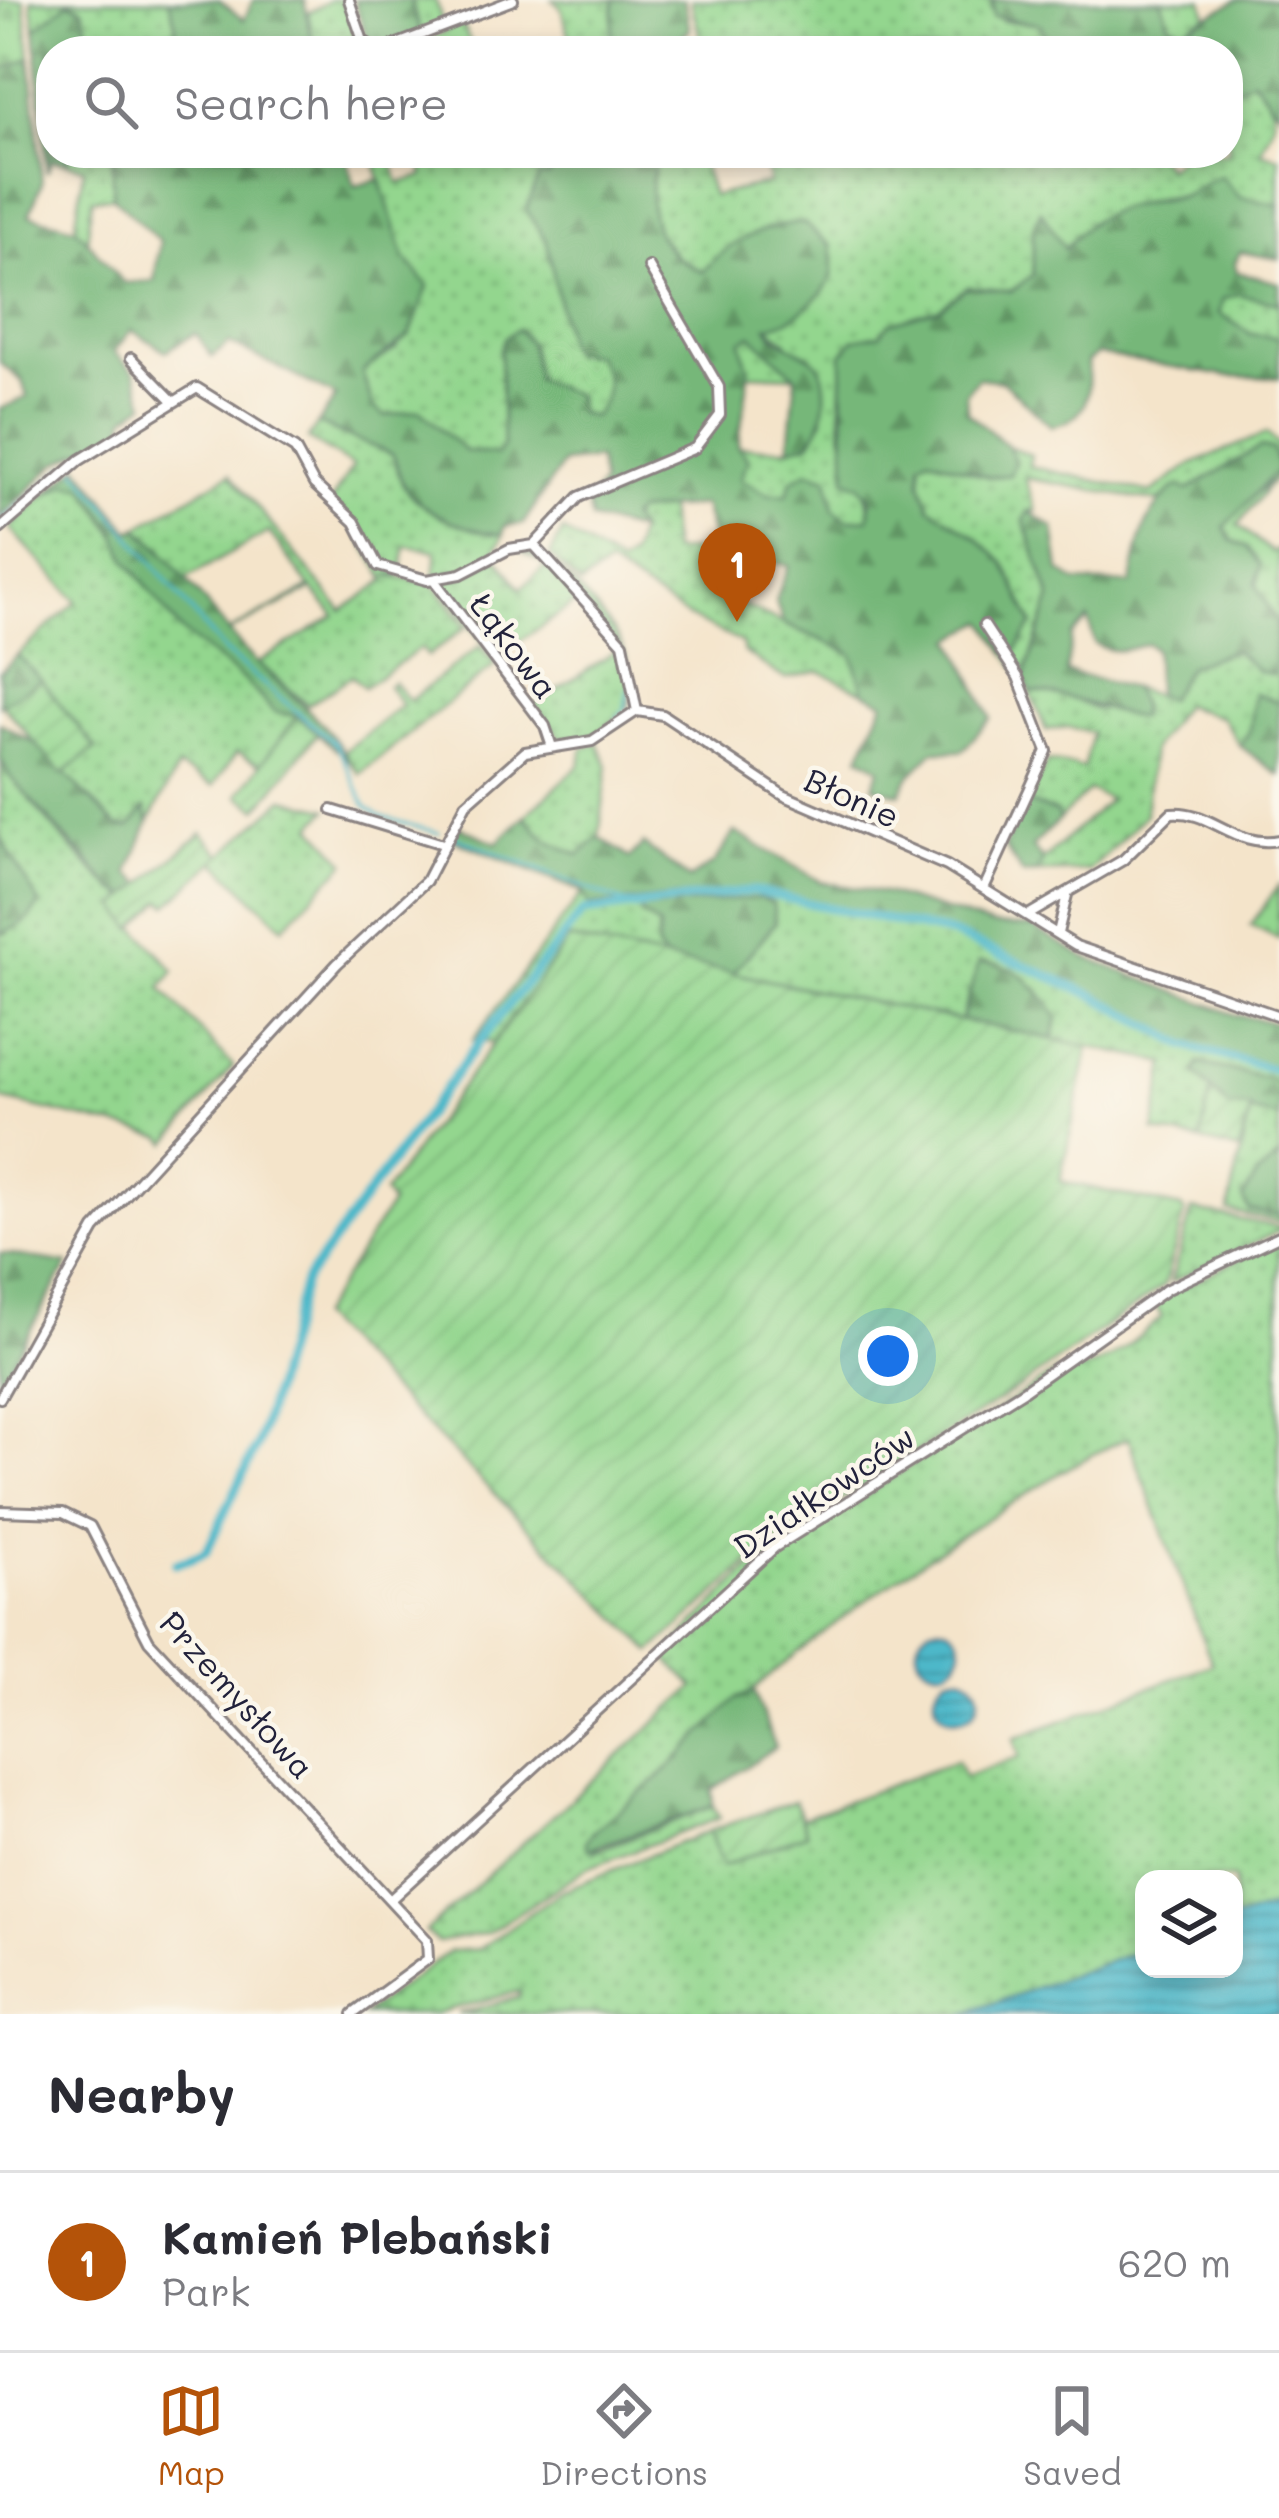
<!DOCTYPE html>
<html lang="en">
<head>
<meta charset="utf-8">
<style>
  :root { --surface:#fff; --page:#f2f2f3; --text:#2b2b33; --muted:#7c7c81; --line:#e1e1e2; --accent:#b45309 }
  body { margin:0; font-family:Mali,sans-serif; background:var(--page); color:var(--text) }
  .controls { position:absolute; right:36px; bottom:36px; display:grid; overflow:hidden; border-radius:24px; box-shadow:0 6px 18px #0003 }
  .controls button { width:108px; height:108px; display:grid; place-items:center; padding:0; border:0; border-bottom:3px solid var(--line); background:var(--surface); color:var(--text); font:60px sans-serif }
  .you { position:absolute; left:888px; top:1356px; width:42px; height:42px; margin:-30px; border:9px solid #fff; border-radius:50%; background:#1a73e8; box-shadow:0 0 0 18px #1a73e833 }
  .badge { display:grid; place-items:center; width:78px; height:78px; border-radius:50%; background:var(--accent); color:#fff; font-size:39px; font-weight:700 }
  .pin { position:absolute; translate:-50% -99px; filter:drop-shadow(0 3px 6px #0008) }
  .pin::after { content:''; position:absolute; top:63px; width:42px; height:36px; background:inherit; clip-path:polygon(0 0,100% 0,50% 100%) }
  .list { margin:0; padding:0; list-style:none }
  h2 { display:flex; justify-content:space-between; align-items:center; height:156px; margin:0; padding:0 48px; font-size:51px }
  h2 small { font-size:39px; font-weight:400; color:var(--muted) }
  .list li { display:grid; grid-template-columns:78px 1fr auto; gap:36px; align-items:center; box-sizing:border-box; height:180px; padding:0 48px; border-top:3px solid var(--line) }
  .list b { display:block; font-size:45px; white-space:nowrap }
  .list p { margin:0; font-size:39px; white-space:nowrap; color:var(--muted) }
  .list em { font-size:39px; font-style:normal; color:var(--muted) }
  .icon { flex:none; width:66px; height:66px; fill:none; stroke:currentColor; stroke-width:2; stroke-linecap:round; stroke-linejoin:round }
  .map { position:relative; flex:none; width:1279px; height:2014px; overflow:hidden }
  .search { position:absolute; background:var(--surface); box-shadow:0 6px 18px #0003; left:36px; right:36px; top:36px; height:132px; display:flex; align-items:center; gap:30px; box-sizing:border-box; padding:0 42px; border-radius:48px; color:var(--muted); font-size:45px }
  .sheet { height:336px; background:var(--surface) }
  nav { display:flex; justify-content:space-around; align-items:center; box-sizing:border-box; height:168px; border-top:3px solid var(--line); background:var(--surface); font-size:33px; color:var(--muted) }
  nav a { display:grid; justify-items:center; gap:6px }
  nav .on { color:var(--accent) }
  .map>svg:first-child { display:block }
</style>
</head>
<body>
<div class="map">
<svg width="1279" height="2014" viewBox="0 0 1279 2014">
  <defs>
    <pattern id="grass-dots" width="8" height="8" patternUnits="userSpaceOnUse" patternTransform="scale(3)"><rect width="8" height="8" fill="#93d68e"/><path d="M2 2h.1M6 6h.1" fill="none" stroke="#7eb77b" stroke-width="1.8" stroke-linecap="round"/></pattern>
    <pattern id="forest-firs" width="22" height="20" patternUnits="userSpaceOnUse" patternTransform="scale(3)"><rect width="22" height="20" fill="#76b779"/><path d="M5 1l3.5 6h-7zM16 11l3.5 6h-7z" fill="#609464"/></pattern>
    <pattern id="cemetery-stones" width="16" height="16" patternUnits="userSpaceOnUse" patternTransform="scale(3)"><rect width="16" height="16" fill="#93d68e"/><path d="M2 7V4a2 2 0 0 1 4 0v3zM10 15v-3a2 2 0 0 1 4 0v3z" fill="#7eb77b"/></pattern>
    <pattern id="garden-furrows" width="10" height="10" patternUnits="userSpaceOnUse" patternTransform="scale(3)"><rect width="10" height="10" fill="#93d68e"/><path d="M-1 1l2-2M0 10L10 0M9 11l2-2" fill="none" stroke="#7eb77b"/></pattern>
    <pattern id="water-rules" width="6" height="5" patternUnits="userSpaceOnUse" patternTransform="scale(3)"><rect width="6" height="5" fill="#4db8c9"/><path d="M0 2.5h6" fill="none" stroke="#4095a4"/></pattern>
  </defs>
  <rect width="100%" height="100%" fill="#fbf7ec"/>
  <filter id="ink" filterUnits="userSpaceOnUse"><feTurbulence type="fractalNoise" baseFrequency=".00833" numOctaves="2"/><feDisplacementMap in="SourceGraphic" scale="24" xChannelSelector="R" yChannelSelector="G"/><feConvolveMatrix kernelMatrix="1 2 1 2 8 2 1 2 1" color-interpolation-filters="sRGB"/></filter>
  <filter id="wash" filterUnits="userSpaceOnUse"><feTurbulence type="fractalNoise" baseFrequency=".004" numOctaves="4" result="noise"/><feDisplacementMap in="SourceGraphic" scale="48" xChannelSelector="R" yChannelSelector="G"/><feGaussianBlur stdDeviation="2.7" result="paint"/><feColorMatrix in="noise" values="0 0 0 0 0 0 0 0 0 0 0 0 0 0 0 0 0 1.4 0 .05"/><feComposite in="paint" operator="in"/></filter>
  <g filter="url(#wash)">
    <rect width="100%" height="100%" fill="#f4e4ca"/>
    <path fill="url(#grass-dots)" stroke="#5a7c64" stroke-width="3" d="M31 0H169C178 14 179 37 169 51H92L84 23 62 12 35 29Z
      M330 0H346L356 36 315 51 308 13Z
      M410 0H436L442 22 421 33Z
      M553 0H614L611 51H574L561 8Z
      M691 0H993L991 10 1003 21 1041 24 1052 51H703Z
      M1161 0H1203L1207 15 1184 29 1169 24Z
      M462 22 474 51H409Z
      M1252 79C1279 111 1279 116 1260 152L1279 157V205L1239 197 1228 187C1167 201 1103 195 1066 250L1040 212 1033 229V275L1011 291 968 287 940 308 842 355C844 379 839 407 842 430 847 462 872 491 869 518L848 520 834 510 828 478 809 471 792 480 788 495 767 494 740 479 748 459 738 447 789 448 808 443 824 419 786 341 766 325C808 315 833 291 831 246L742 240 703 272 677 257 649 224 647 194 657 153H699L712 196 769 183 763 153H1155L1167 168 1183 153H1228V92Z
      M68 153H112L113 197 92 199 87 242 75 227 84 168 67 163Z
      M372 153H390L399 183 424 176 419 153H564L547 176 539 177 527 210 547 241 567 346 572 353 595 355C610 377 611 395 593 417L578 413 576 395 537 380 530 344 500 349 503 446 497 455 465 451 420 411 385 416 373 407 361 372 397 348 404 257Z
      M1238 294 1279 303V338L1251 334 1219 314 1223 299Z
      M752 335 796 376 749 374 741 340Z
      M318 424 394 455 402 484 491 534H503C496 564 463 571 434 577L437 551 406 546 401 573 387 575 432 583 466 627 428 656 421 648 364 687 352 676 308 705 258 663 335 616 312 589 230 631 310 587 269 532 181 581 161 548 137 528 230 474 342 611 386 580 348 518 330 503 353 466 308 439Z
      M1267 433 1279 446V473L1238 525 1273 553 1279 549V702L1254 693 1249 732 1240 746 1222 718 1183 705 1152 749 1145 815 1090 871 1037 873 1043 860 1109 800 1089 790 1059 820 1057 813 1026 802 1048 761 1084 768 1092 733 1068 727 1046 730 1030 692H1058L1094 709 1141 706 1132 688 1167 699 1189 666 1234 650 1258 671 1276 621 1256 584 1259 577 1248 548 1231 540 1225 526 1232 514 1269 483 1240 459 1188 491 1178 486 1158 502 1025 478 1036 511H1028L1024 521 1051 598 1024 679 1004 651 1033 624 1004 563 930 507 921 482V461L929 457 989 477 1015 461 1008 446 1031 455 1029 466 1151 493 1190 465Z
      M67 484 84 487 180 630 245 681 274 712 297 716 261 765 237 752 213 786 178 767 149 822 146 809 129 829 117 826 62 774 96 748 18 655 77 601 10 528 41 498Z
      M668 507 672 552 724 549 712 591 804 633 833 639 892 679 864 692 819 671 785 679 744 652 742 643 686 616 608 565 581 585 550 556 563 531 620 565 631 556 639 531 630 519 637 512Z
      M518 549C548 548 613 623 624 651 630 668 632 690 628 707L597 735 564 741 533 706 619 649 580 600 495 658 438 582 462 576 497 557 521 589 546 565Z
      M480 646 495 665 360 774 342 753 402 705 388 686 393 682 409 701Z
      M598 743 608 766 599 837 579 855 545 839 525 816 580 765 583 748Z
      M2 757C13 785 99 886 126 895L118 907 175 971 161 988 233 1066 168 1143 163 1137 0 1099V934L7 933 21 873 0 837Z
      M284 799 328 809 313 826 346 862 283 927 215 861Z
      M1279 885V939L1251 925Z
      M752 889 951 931 1096 995 1185 1043 1279 1068V1081L1199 1063 1196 1073 1211 1090 1200 1141 1154 1131 1166 1063 1053 1039 1058 1018 1044 998 979 963 961 1020 733 973 775 923 641 914 659 927 657 948 665 959 569 939 493 1043 473 1040 583 892 590 906Z
      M1251 1108 1279 1118V1157L1257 1175 1249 1210 1279 1216V1222L1228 1211Z
      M1192 1210 1279 1227V1231L1171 1282Z
      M1279 1239V1906L1234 1920V1879H1144V1949L964 2014H457L519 1997 520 1991 432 2014H364L450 1951 479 1949 561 1891 709 1831 723 1866 807 1833 801 1818 957 1761 964 1777 1020 1757 1014 1739 1212 1664 1128 1438C1080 1458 1037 1487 993 1515 847 1607 704 1716 595 1851L713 1806 720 1818 587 1868 487 1933 438 1942 425 1932 695 1687 663 1656 747 1571 1056 1372C1099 1375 1131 1344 1162 1317L1153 1302Z"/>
    <path fill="url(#forest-firs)" stroke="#4c6c5a" stroke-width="3" d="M169 0H219L244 20 253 0H304L315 51H169L176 27Z
      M354 0H410L421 33 378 47 367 38Z
      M614 0H684L690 30 665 51H611Z
      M993 0H1161L1169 24 1183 29 1238 0H1279V112L1253 79 1228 92V51L1080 47 1052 51 1040 24 993 17Z
      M69 2 83 8 92 51H51V153H68L67 163 52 160 47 173 35 29Z
      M30 57 42 183 29 215 75 227 124 283 154 281 160 242 113 197 112 153H345L355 186 380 179 404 257 428 286 410 335 362 372 373 407 385 416 420 410 465 451 497 455 503 446 500 349 505 337 518 329 530 344 537 380 577 395 578 413 593 417C611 395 610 377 595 355L572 353 567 346 547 242 526 210 539 176H548L564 153H657C645 206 646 248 703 272 725 243 767 223 804 223L831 246C832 255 835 270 831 278 821 300 789 325 767 326 787 360 827 340 825 397 824 417 821 427 809 443L789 448 796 376 751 335 741 341 749 374 738 446 748 459 740 479 767 494 787 495 792 480 809 471 828 477 834 510 848 520 869 518 871 500 860 485 846 479 842 354 854 339 880 334 889 323 940 308 968 287 1012 291 1033 275V229L1041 211 1065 249C1098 204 1130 207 1180 197 1196 194 1203 179 1221 176L1239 197 1279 205V259L1240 252 1235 263 1237 272 1279 283V303L1238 294 1223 299 1219 313 1251 334 1279 338V378L1226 376 1097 354 1087 362C1091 394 1088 420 1051 426L1002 381 978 378 966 393 967 412 1008 446 1015 461 1010 475 989 477 929 457 921 462V482L930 507 975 536 1004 563 1033 624 1016 651H1004L985 621 953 639 991 718 962 751H934L910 775 900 794 873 786 880 768 860 756 884 702 864 692 852 653 784 624 775 601 789 566 714 548 703 505 637 512 630 519 639 531 591 520 587 502 602 484 598 459 563 463 523 524 505 526 503 534C473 533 416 512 402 482 398 474 397 463 393 455L318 424 336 396 229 343 212 357 196 333 166 351 131 330 114 352 135 372 145 403 126 417 123 430 57 463 0 517V409L27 397 22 381 0 363V71Z
      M1260 447 1273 449 1278 469 1225 527 1231 540 1248 547 1261 565 1256 584 1276 621 1274 675 1258 671 1234 650 1189 666 1167 700 1156 694 1155 649 1147 644C1128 650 1113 655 1095 644L1088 619 1072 636 1066 672 1132 688 1141 706 1139 718C1102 711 1067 693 1030 692L1024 679 1051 598 1024 521 1028 511 1054 528 1060 571 1076 582 1131 584C1137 546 1144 510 1178 486L1188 490Z
      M79 466 130 531 137 528C173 558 209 609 241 646 277 687 321 712 349 760L297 716 274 712 245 681 180 630 127 560 114 530 84 487 67 484 41 498Z
      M18 655 41 680 0 706V672Z
      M1254 693 1279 702V775L1240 746 1249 732Z
      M0 723 36 744 117 826 129 828 145 808 149 822 129 873 143 884 131 897 115 891 10 777 0 758Z
      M1026 802 1057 813 1059 820 1032 847 1043 860 1037 873 1023 874 1004 847Z
      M525 816 545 839 579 855 599 837 630 858 643 844 689 879 714 863 735 832 822 882 889 894 992 925 1032 927 1084 957 1236 1015 1279 1023V1068L1185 1043 1096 995 951 931 752 889 589 906 583 892 452 839 457 826 497 843Z
      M0 837 40 904 24 923 0 934Z
      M760 898 773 903 775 923 733 973 665 959 657 948 659 927 641 914 642 908Z
      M979 962C1021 963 1037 988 1058 1018L1053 1039 961 1020Z
      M1199 1063 1279 1081V1118L1229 1107 1195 1073Z
      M1279 1157V1216L1249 1210 1243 1198 1257 1175Z
      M0 1253 68 1264 0 1383Z
      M754 1692 775 1747 712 1790 713 1806 589 1849 586 1842 592 1833 666 1771 737 1698Z"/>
    <path fill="url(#cemetery-stones)" stroke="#5a7c64" stroke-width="3" d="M0 0H24L30 57 0 71Z"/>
    <path fill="url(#garden-furrows)" stroke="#5a7c64" stroke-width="3" d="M41 680 96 749 62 774 2 704Z
      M297 716 318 733 258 809 238 795Z
      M202 833 222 855 168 905 162 900 133 929 117 906Z
      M569 939 1089 1047 1060 1181 1182 1208 1185 1213 1164 1286 1020 1387 767 1547 652 1652 318 1317 391 1204 384 1193Z
      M1211 1090 1229 1107 1251 1108 1239 1151 1200 1141Z
      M795 1801 807 1833 722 1866 709 1831Z"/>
    <path fill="url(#water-rules)" stroke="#386d82" stroke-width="3" d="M917 1648a22 22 0 1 1 44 0a22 22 0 1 1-44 0Z
      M935 1697a22 22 0 1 1 44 0a22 22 0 1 1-44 0Z
      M1279 1906V2014H964L1144 1949V1969H1234V1920Z"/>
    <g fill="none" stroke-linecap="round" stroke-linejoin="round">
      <path stroke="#4db8c9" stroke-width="3" d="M76 469 224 651 336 744 366 806 380 816 439 833
        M0 522 67 465
        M617 718 625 709 628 688
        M453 836 627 904"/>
      <path stroke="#4db8c9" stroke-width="9" d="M176 1564 206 1552 258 1443 304 1282 478 1043 583 912 753 891 952 934 1095 996 1186 1046 1279 1071"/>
    </g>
  </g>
  <g filter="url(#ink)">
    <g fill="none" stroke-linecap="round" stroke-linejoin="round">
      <defs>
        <path id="street" d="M349 0 363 41 379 51 513 0
          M131 358 174 402
          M0 529 80 460 197 388 295 449 314 484 355 522 378 566 427 580 461 574 509 549 534 545 579 497 695 448 720 415 719 387 649 267
          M534 545 623 643 637 711
          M434 580 545 726 551 744
          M984 625 1018 677 1047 751 985 886
          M332 810 443 844
          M1030 914 1123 860 1171 813C1210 809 1236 849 1279 840
          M1058 933 1067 895
          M0 1398 95 1229 337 964 426 881 466 804 525 752 592 741 637 711 663 715 783 795 947 866 1076 946 1279 1016
          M0 1511 63 1513 90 1526 149 1641 427 1940 428 1959 353 2014
          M390 1900 775 1547 1023 1391 1167 1289 1279 1236"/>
      </defs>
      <use href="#street" stroke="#8b8382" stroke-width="14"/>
      <use href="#street" stroke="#fff" stroke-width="8"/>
    </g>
  </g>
  <g text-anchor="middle" stroke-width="9" stroke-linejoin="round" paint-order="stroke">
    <g font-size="33" fill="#22223b" stroke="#fbf7ec">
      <text transform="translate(514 646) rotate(53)" y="12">Łąkowa</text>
      <text transform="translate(852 798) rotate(24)" y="12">Błonie</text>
      <text transform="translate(824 1492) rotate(-34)" y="12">Działkowców</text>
      <text transform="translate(237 1695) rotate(48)" y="12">Przemysłowa</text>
    </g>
  </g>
</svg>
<div class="controls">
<button><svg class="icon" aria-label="layers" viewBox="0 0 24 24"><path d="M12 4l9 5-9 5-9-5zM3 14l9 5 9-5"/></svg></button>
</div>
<div class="you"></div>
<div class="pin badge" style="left:737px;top:622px">1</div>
<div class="search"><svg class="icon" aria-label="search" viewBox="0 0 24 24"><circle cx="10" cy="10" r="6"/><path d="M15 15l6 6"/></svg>Search here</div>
</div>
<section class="sheet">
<h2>Nearby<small></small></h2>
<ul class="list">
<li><span class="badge">1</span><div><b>Kamień Plebański</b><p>Park</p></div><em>620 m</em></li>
</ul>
</section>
<nav>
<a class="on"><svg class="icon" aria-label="map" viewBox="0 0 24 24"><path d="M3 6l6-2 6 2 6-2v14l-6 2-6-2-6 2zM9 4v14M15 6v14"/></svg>Map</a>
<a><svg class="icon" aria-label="directions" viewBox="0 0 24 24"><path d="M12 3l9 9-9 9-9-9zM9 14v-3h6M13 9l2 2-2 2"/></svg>Directions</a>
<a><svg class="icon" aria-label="saved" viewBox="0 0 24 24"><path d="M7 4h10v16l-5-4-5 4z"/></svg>Saved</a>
</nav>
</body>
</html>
